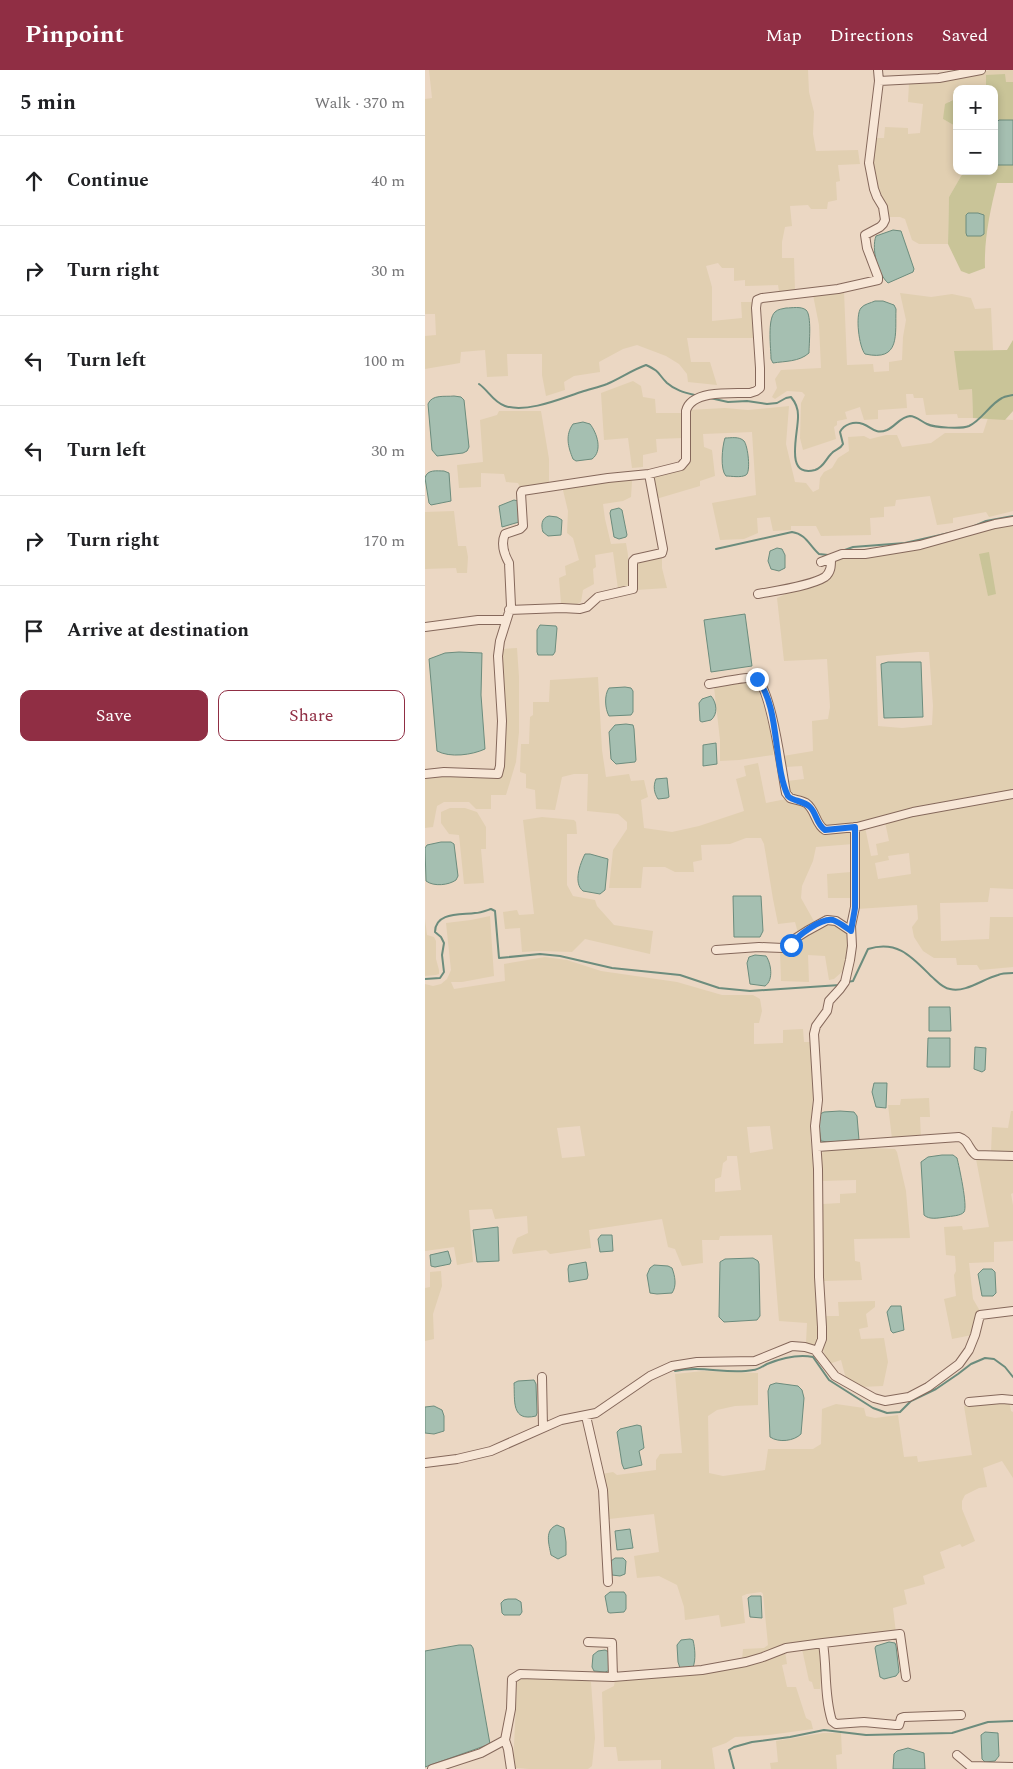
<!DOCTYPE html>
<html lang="en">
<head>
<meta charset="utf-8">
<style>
  :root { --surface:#fff; --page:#f6f6f6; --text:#202124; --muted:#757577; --line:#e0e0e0; --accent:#902e44 }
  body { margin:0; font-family:Spectral,serif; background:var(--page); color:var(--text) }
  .controls { position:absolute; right:15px; top:15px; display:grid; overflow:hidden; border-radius:10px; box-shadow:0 2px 8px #0003 }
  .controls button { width:45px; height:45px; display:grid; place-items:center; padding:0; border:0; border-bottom:1px solid var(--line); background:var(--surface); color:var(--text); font:25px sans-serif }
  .stop { position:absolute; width:15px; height:15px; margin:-11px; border:4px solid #1a73e8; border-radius:50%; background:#fff }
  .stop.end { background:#1a73e8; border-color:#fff; box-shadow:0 1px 5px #0008 }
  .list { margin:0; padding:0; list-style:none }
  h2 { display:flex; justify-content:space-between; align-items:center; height:65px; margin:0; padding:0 20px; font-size:21px }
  h2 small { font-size:16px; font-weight:400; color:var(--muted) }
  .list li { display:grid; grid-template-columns:32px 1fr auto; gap:15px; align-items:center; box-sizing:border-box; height:90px; padding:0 20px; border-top:1px solid var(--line) }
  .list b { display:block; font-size:19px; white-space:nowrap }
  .list em { font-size:16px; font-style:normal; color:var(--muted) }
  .actions { display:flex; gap:10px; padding:15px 20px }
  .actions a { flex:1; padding:11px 0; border:1px solid var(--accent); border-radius:10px; text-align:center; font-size:18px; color:var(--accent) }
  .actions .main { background:var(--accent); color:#fff }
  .icon { flex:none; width:28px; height:28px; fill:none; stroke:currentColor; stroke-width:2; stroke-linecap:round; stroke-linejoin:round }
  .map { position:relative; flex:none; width:588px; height:1699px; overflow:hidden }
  header { display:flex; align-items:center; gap:30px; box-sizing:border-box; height:70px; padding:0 25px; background:var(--accent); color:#fff }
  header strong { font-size:24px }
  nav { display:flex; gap:28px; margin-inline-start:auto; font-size:18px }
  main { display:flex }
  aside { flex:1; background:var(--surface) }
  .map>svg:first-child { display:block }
</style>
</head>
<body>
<header>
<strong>Pinpoint</strong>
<nav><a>Map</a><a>Directions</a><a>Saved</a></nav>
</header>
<main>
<aside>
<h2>5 min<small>Walk · 370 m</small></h2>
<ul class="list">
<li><svg class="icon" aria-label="ahead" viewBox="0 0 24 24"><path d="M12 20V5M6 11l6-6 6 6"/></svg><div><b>Continue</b></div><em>40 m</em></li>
<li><svg class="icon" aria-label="right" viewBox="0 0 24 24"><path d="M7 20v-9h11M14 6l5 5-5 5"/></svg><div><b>Turn right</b></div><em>30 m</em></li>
<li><svg class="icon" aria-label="left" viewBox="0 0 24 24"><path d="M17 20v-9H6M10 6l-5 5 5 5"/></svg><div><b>Turn left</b></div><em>100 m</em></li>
<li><svg class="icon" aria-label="left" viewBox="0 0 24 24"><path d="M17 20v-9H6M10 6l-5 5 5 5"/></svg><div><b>Turn left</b></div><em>30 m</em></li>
<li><svg class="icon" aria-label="right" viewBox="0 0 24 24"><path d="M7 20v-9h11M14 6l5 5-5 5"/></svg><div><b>Turn right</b></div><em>170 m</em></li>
<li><svg class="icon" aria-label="arrive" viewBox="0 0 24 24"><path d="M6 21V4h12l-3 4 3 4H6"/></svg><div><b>Arrive at destination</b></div></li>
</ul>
<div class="actions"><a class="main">Save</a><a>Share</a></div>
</aside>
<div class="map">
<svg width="588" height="1699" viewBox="0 0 588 1699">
  <rect width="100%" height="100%" fill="#ebd7c3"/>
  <path fill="#e1cfb1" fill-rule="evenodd" d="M4 0H383L384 22 389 42 388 64 391 81 433 80 435 94 413 95 415 111 411 112 412 130 403 132 402 139H386L383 135 365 136 367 156 360 157 357 172V188H369L370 220 354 221 353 215 320 216V210L309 211V198H297L293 193 281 196 287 217V251L317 248 316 232H327L329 268H262L266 292H285L292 315 263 312 262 304 254 294 241 286 212 275 198 279 174 292 175 302 149 306 139 312 140 320 121 326 117 305V284H82L83 306 62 307 60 280 36 282 35 293 0 299V266L11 265 10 244H0V29L7 28Z
    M565 0H588V12H581L561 5V18L532 19V22H528V30L524 31 518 49 532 57V101H539L524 127 523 174H494L487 170 480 149 475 147H462L452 123 447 90 451 68H459L460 57 483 58V64L495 63 498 34 483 32 484 13 534 5 545 6Z
    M419 221 422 295 448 294 449 302 464 301V292L477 290 478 267 481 250 475 223 506 227 527 224 546 228 550 239 566 238 568 280 529 282 547 319 548 348H533L532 344 501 345 498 328H489L488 324H481L482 338 453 340V349L439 350 435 337 420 342 422 349 412 351V355L409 357 411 369 378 380 375 368 376 333 380 325 377 322 362 321 350 329 347 327 352 318 350 309 356 300 396 298 394 255 388 225Z
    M208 311 216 316 218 327 230 329 231 343H259L258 368 231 369 232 382 218 385V397L207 398 203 368 179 370 176 323Z
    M364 336 361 374 370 412 381 413 388 422 394 419 395 408 399 402 407 398 413 388 424 381 423 367 439 366 445 369 461 365H472L477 377 506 373 520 363H558L563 348 588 350V441L564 447 561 442 528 448V453L512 455 505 426 471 430 470 436 459 437V447L445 448 446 465 396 466 391 456H366V460L348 461 345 447 332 448 333 463 319 469 295 470 287 433 331 425 327 362 278 364 279 377 287 380 290 406 275 411V416L231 429 228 406 257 398 263 340 300 338 323 340Z
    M74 341H116L124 389V414L96 419 93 413 81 412 79 404 56 403V417L34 418 32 395 58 392 55 350 72 345Z
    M204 409 207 411 206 427 198 431 178 434 180 449 186 474 201 473 203 485V518L193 519 188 482 170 485 171 497 168 499 169 514 158 520 156 532 152 534 136 533 134 508 141 505 140 496 154 490 148 468 142 463 143 441 137 416Z
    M29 441 33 476H41L43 487 42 503H32L31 498 0 499V442Z
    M588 453V721L442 753 403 758 397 755 391 740 366 727 362 711 379 709 377 696 360 697 358 686 388 681 387 651 403 649 405 637 402 589 359 591 352 528 369 520 403 511 408 505V489ZM493 582H504L508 636 507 655 477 658 453 656 451 586Z
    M237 486V498L242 518 211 520 209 493Z
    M92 578 94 607V662L91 692 81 725H66V739H51L44 732H19L12 736 8 757 0 758V706H75L76 579Z
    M173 607 177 680 181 707 204 704 206 711 219 710 223 727 216 730 219 758 247 762 274 756 319 741 311 709 321 706 319 696 333 693 341 733 361 729 367 733 380 735 393 758 426 759 428 774 391 777 388 791 377 816 376 828 390 853 373 863 370 852 353 854 348 829 339 774 336 768H321L305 774 276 775 277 790 268 792 269 802H250L240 797H218L216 818H184L188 780 202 759V752L193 744 162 741 163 704H149L137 707 130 740 111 739 110 720 101 718V704L95 702 96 674H104L105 647 108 645V632H124L125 610Z
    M325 611 331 613 340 639 348 675V685L314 690 295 691V670L289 617Z
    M588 726V819L565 818 563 832 515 833 516 871 564 869 565 847H588V897L555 900 552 895H532L531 888H509L498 881 489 867 487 857 493 849 492 835 432 839 434 764 437 759 440 757 446 786 453 785 451 774 464 771 460 752 488 744ZM484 783 486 804 453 809 450 793 464 790 463 786Z
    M25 738H40L52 742 61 757V779H56L59 813 39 814 34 765 24 764 16 753V742Z
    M117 747 149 750 151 752 152 764H142V815L148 826 170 830 172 836 189 855 228 861 225 884 160 869 147 882 114 881 97 882 95 858 80 859 78 842 92 840 94 845 109 844 98 750Z
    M426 802V828H403L402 804Z
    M65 846 69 906 37 912H26L29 919 80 911 79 894 120 887 142 890 176 901 252 912 297 925H328L335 929 337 941 334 953H329V974L358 973V960L378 959 379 972H385L389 1015 385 1066 388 1091 391 1148 394 1270 391 1276 381 1273 382 1253 354 1251 347 1165 295 1166 294 1170H277L278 1193 257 1196 250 1179 243 1177 237 1149 164 1160 166 1178 125 1184 121 1180 88 1184 87 1181 92 1168 103 1163 102 1146 70 1149 67 1139 44 1140 48 1192 32 1195 29 1177 0 1181V914L8 916 16 914 22 909 26 900 21 853 46 850ZM155 1056 160 1086 137 1088 132 1058ZM345 1056 348 1079 325 1083 322 1057ZM302 1086H312L316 1120 290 1122V1109L296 1107 298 1093 302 1090Z
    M0 849 2 865 9 867 11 871V889L14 900V904L11 905 0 906Z
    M406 852 425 866 423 885 418 901 409 909 404 910 400 886 383 885 384 912 356 911 355 881 372 869Z
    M504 1028 505 1047H495L496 1068 467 1069 463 1035H475L476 1029Z
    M586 1041H588V1083H566L567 1057 583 1058Z
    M424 1077 470 1079 472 1082 481 1121 485 1168 429 1169 430 1191 435 1192 437 1210 398 1211V1134L415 1133V1124L431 1123V1110L397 1111 396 1085 400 1079Z
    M551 1089H588V1123L586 1124 588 1135V1171L569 1172V1192L544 1193 548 1229 555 1241 552 1244 547 1265 527 1269 519 1229 531 1226 529 1205 531 1201 530 1186 521 1185 519 1157 537 1156 538 1160 564 1157Z
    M16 1201 17 1216 8 1244 9 1269 0 1271V1218L5 1217V1202Z
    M450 1231V1237L441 1244 443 1257 434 1259 436 1269 459 1268 463 1292 458 1316 436 1317 421 1309 416 1290 404 1294 402 1291 398 1280 399 1246H414L413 1232Z
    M278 1301 333 1303V1335L310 1336 292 1340 283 1346 284 1403 298 1406 340 1400 343 1379H388L396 1374 397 1339 411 1334 439 1338 441 1346 450 1348 473 1345 479 1387 492 1386 493 1392 547 1385 539 1336 565 1332 584 1331 586 1341 588 1342V1408L577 1391 558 1398 562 1417 554 1418 540 1425 537 1431V1439L550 1471 537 1477 535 1474 515 1482 520 1498 498 1506 500 1514 479 1520 482 1534 468 1538 471 1563 340 1584 317 1590 318 1579 339 1578 343 1575 338 1524 336 1522 322 1524 317 1526 320 1553 296 1557 294 1545 260 1550 259 1537 252 1515 234 1506 212 1508 209 1486 234 1482 229 1444 184 1449 181 1436 177 1404 188 1402 192 1405 231 1400V1390L235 1384 257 1383 250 1304Z
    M395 1577 397 1589 395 1619H389L387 1612 384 1611 377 1579Z
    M360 1581 362 1594 357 1595 362 1617H371L381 1648 386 1651 388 1659 344 1665 310 1667 301 1673 287 1678 290 1699H236V1690L193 1691 191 1677H179L177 1622 189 1616 190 1609 283 1603Z
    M97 1609 163 1610 166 1612 170 1668 167 1696 163 1699H104L91 1698 88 1695 92 1614 93 1610Z
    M398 1663H416L417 1684 411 1685 412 1699H346L345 1693 353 1692 351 1671Z"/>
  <path fill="#c9c498" d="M580 4 581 12H588V113H572C565 141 559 169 560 198L544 204 536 201 523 174 524 127 539 101H569V19H553L561 18V5Z
    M528 22H532V57L518 49 520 34 528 30Z
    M588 270V341L580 350 548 348 547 319 534 320 529 281 582 280Z
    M564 482 571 524 563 526 554 484Z"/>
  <path fill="#a5bfb1" stroke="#6c8c7d" d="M574 50H588V95H573L570 93 572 52Z
    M543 143H553L559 145V164L556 166H542L541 163V145Z
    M468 160 476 161 489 199 488 202 463 213C453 204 446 179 451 166Z
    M450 231H458L469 235 471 239C470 264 476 292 440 284 434 277 430 245 436 238 439 234 446 233 450 231Z
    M361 238C367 238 376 236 381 240 387 245 384 274 384 283 374 292 360 291 348 293L346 289C346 279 342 249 350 242 353 239 357 239 361 238Z
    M29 326 36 327 39 330 44 377 42 381 38 383 12 386 7 380 3 334C7 324 20 327 29 326Z
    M158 352 165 354C172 363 178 381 167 389L151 391 148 389C143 377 140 365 148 354Z
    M300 368C306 368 314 366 319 371 323 376 326 402 321 405 316 408 306 406 301 406 295 400 297 377 300 368Z
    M19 401 24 403 26 431 6 435 4 433 0 408C2 399 12 401 19 401Z
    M89 430 93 431 94 452 77 457 74 436Z
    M194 438 197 440 202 465 201 467 194 469 189 467 185 443 186 440Z
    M124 446 132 447 137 450 136 465 123 466 118 462C116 456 116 448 124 446Z
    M352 478 357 479 360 485V498L354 501 346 499 343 491 345 481Z
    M320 544 327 596 286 602 279 550Z
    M115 555 131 556 132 558 130 582 128 585H113L112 582V560Z
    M34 582 57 583 56 625 60 679C47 685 25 688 12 681L4 589 20 583Z
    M463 592H496L498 647 459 648 456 594Z
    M200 617 206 618 208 621V642L206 645 184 646C180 639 179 625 184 618Z
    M286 626C292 633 293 644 286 650L277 652 275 651 274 633 277 629Z
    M201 654 208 655 209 659 211 690 210 692 191 694 186 689 184 662 190 655Z
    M291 673 292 694 278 696V675Z
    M242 708 244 727 242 728 233 729C229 723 228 716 231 709Z
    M16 772H26L29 774 33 806 31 810C24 815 9 817 1 811L0 778 2 775Z
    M160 784H165L183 789 180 820 175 824 158 821C148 813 155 794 160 784Z
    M308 826H336L338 861 335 867H309Z
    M330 885 341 886C346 893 349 910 340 916L325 914 322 893 324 887Z
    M504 937H525L526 961H504Z
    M503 968H525V997H502Z
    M550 977 561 978 560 1000 557 1002 549 999Z
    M449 1013H462L461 1038 451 1037 447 1022Z
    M415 1041 429 1042 432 1046 434 1070 403 1072 396 1071 394 1058 395 1044 399 1042Z
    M517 1085H528L532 1088C534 1096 543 1137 539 1142 536 1146 526 1146 521 1147 513 1148 504 1150 499 1145L496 1092 503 1087Z
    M73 1157 74 1191 52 1192 48 1160Z
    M176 1165H187L188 1181 175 1182 173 1169Z
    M23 1181 26 1191 25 1194 10 1197 6 1196 5 1185Z
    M328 1188 333 1191 334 1194 335 1246 332 1250 299 1252 294 1247 295 1192 300 1189Z
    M161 1192 163 1205 162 1209 144 1212 143 1199 144 1195Z
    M229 1195 243 1196 247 1198C250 1206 252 1216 247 1223L232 1224 225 1223 222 1205 225 1198Z
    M558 1199H567L570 1202 571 1223 568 1226H557L553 1204Z
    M466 1236H476L479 1260 468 1263 466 1261 462 1242Z
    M109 1310 111 1314 112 1343 111 1346C86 1352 90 1331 89 1313L93 1311Z
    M351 1313 373 1316 377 1320 379 1328 376 1364C369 1371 354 1373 345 1367L343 1321 345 1315Z
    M9 1336 17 1340 19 1346V1361L9 1364 0 1363V1337Z
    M212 1355 216 1356 219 1378 214 1381 217 1395 199 1399 197 1394 192 1362 195 1359Z
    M132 1455 139 1458 141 1472V1485L133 1489 126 1485C124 1474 119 1460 132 1455Z
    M205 1459 208 1478 192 1480 190 1461Z
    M190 1488H198L201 1491 200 1504 195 1506 187 1505 186 1491Z
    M185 1522H199L201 1525V1539L199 1542 185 1543 183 1542 180 1526Z
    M326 1526H336L337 1548 325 1547 323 1528Z
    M83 1529H91L96 1532 97 1542 95 1545H79L77 1543 76 1533 79 1530Z
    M265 1569 268 1570C270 1578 271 1590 268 1597L255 1598 253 1592 252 1575 256 1570Z
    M464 1572 470 1573 471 1576 474 1602 471 1606 459 1609 455 1607 450 1578 451 1576Z
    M34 1575H46L48 1578 65 1674 0 1697V1581Z
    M180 1580 184 1582 186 1600 180 1602 169 1601 167 1597 168 1585 173 1581Z
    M560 1662 573 1663 574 1686 570 1691 560 1692 557 1689 556 1665Z
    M483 1678 499 1683 500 1699H468L469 1684 472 1681Z"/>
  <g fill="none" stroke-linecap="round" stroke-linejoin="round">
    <path stroke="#6c8c7d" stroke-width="2" d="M54 314C64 321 68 332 80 336 102 343 135 329 156 322 165 319 174 317 182 314 196 308 207 300 221 295 236 302 232 303 242 313 251 321 262 323 273 326
      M285 328 303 332 322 331 342 334 352 333 361 328 366 327C371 333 373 338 373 345 374 362 358 408 390 400 399 397 400 390 406 384 410 379 415 380 418 374L415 362C419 354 429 351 438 354 447 357 450 365 462 360 471 356 475 347 485 346 491 346 497 352 502 354 510 358 537 359 544 356 557 350 565 334 577 328 580 326 584 326 588 325
      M547 457 561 451 588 446
      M291 479 367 462C381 464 384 475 394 484L403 485
      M417 481 428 477 480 473 533 461
      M0 909 15 908 19 902 17 885 19 873 16 867 10 862C10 842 36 845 50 843 55 843 60 841 66 839L70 841 74 888 115 884 135 886 187 898 255 905 294 918 325 921 415 915
      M422 912 428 911 443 879C472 870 486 886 506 906 512 911 517 918 525 919 540 923 558 909 573 905 577 903 583 903 588 903
      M250 1301C277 1295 303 1305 328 1300 333 1300 338 1296 342 1294 357 1288 372 1284 388 1287L404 1310 448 1338 462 1343 475 1342 486 1331 511 1319 533 1304 546 1294 560 1288 569 1289 580 1297 588 1307
      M309 1699 304 1680 309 1677 327 1672 365 1667 399 1660 441 1665 527 1663 563 1652 588 1651"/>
    <defs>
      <path id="street" d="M454 11 514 8 556 0
        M396 492 417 484H440L495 475 570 454 588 451
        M333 524C349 521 386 516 400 507 406 502 406 496 406 489
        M84 540 137 538 155 539 162 537 173 527 208 519V491L210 489 237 483 238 479 224 404
        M0 557 53 550H81
        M284 614C292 613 325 606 330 608 346 614 357 703 361 723L365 728C370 730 376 730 381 733 391 740 390 754 400 760L432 757 488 742 588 724
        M0 704 19 702 73 704 75 696 77 651 73 586 75 571 86 536 84 493C79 484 76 473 80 464L95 459 98 456 96 423 97 421 183 408 224 404 256 396 261 390V341C266 320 307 323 325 323L331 321 335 318V298L331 238 332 230 337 228 413 219 453 210V207L442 178 440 165 455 157 458 154 460 150 458 137 452 127 449 119 444 93 454 11 453 0
        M291 880 334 877 358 878 366 875 371 868 382 861 402 850 411 851 426 861
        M392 1077 534 1067C544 1070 543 1079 551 1085L588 1086
        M392 1282 397 1269V1257L394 1207 393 1099 390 1056 393 1030 389 964 391 956 402 941 404 931 415 919 420 912 425 890 427 876 426 856 430 837V757
        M117 1307 118 1357
        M544 1332 577 1329 588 1330
        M161 1346 178 1420 183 1512
        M0 1393 32 1389 66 1381 136 1350 171 1343 225 1306 247 1296 272 1292 330 1291 367 1276 380 1277 390 1280 410 1306 449 1328 460 1331 484 1327 503 1317 534 1294 544 1280 550 1265 555 1245 588 1241
        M163 1572 187 1573 188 1607
        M398 1573 475 1564 481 1607
        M80 1670 83 1679 86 1699
        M532 1685 545 1696 588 1697
        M7 1699 56 1683 80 1670 86 1639 87 1609 95 1604 188 1607 277 1600 321 1592 338 1587 361 1578 398 1573C402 1599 399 1626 407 1651L411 1654 439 1652 471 1655H474L476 1648 479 1647 536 1645"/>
    </defs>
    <use href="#street" stroke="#85685b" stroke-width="10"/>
    <use href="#street" stroke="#f7e6d6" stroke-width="8"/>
  </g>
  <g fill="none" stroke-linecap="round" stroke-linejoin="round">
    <path stroke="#1a73e8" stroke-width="6" d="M332 609C355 635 348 695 363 726 369 732 378 730 385 737 392 744 391 754 400 760L430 757V838L426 861C420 857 414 852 408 850 396 848 373 865 366 875"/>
  </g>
</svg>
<div class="controls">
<button>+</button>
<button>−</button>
</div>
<div class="stop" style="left:366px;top:875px"></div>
<div class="stop end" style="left:332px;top:609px"></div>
</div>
</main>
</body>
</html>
